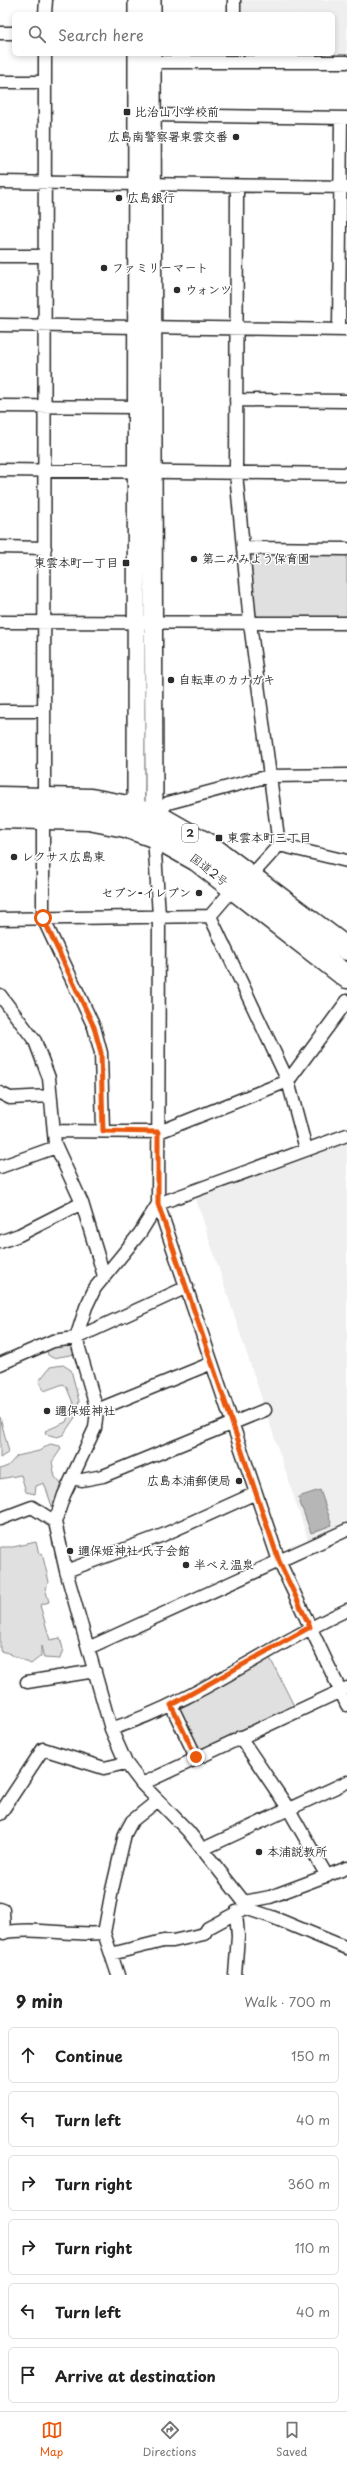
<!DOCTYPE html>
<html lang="en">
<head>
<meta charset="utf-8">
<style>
  :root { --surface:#fff; --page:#f6f6f6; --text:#222; --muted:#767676; --line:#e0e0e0; --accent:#ea580c }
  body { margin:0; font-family:"Playpen Sans","Klee One",sans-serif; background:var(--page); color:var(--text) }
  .stop { position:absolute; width:12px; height:12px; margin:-9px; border:3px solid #ea580c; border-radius:50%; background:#fff }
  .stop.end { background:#ea580c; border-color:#fff; box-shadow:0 1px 4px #0008 }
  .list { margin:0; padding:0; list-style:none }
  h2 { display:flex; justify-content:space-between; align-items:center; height:52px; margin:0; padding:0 16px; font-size:17px }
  h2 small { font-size:13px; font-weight:400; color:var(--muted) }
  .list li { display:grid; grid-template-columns:26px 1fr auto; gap:12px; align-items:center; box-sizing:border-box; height:56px; margin:0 8px 8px; padding:0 8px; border:1px solid var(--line); border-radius:6px }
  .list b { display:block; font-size:15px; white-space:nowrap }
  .list em { font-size:13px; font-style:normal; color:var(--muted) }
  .icon { flex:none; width:22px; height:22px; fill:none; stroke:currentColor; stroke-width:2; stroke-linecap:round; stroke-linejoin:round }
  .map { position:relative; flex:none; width:347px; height:1975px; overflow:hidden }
  .search { position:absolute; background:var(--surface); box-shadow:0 2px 6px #0003; left:12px; right:12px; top:12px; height:44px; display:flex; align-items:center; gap:10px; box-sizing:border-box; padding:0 14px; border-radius:6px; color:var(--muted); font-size:15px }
  .sheet { height:436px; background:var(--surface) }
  nav { display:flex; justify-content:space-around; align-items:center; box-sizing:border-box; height:56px; border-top:1px solid var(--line); background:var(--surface); font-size:11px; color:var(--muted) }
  nav a { display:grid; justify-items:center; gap:2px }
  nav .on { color:var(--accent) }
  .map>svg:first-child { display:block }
</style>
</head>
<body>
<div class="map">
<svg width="347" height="1975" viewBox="0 0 347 1975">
  <rect width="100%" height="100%" fill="#fff"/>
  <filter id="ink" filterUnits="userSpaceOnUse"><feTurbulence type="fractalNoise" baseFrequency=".025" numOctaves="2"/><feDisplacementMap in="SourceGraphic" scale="8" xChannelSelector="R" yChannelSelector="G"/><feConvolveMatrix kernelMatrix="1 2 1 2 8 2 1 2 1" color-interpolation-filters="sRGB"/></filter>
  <g filter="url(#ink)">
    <path fill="#efefef" d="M240 0H347V59L240 56V54H333V14H240Z
      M347 1141V1525L309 1543 195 1196Z"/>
    <path fill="#e0e0e0" stroke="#868686" d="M250 550 347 552V619L260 618 255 614 247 555Z
      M70 1345 76 1354 53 1358 48 1355 47 1351 51 1348Z
      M63 1365 71 1370 79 1401 76 1416 63 1435 57 1437 46 1434 45 1431 66 1422 73 1403 66 1386 63 1384 44 1391 39 1381 50 1367Z
      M0 1417 9 1452 0 1458Z
      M50 1444 60 1446 61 1449 52 1462 55 1477 62 1485 53 1509 44 1483 36 1486 35 1494 26 1492 21 1475 0 1479V1469L8 1466 17 1456 39 1451Z
      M36 1542 39 1554 42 1553 49 1582 45 1588 49 1602 40 1605 50 1640 60 1638 63 1649 60 1659 44 1658 41 1646V1656L31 1664 8 1653 0 1651V1547H13Z
      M268 1654 295 1708 201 1750 196 1748 177 1708Z"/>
    <path fill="#b6b6b6" stroke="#7e7e7e" d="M320 1490 332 1525 311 1533 298 1497Z"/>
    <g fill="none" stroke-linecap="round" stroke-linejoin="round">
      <defs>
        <path id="street" d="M45 14 46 0
          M234 14V0
          M0 33H14
          M152 62H347
          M0 82H45
          M153 115 347 118
          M0 182 347 187
          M237 186 236 473 250 623 279 845
          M0 256H44
          M0 325 347 330
          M339 329 341 118
          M236 400 347 401
          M0 406 137 407
          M0 470 347 474
          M0 547 45 548
          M243 548 347 549
          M0 622 347 623
          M0 711H44
          M44 798 45 54
          M154 816 168 803 269 776 347 775
          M43 817V918L94 1027 101 1053 103 1131
          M154 836 159 916 158 1204 279 1561 347 1705
          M250 877 279 845 347 861
          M210 916 288 1081 306 1149
          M0 919 210 916 233 889
          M0 995 35 1041 49 1078 55 1144 82 1203 104 1276
          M0 1093 10 1098 50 1096
          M54 1131 159 1132 288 1081 347 1001
          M347 1135 158 1204 140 1233 95 1288 86 1307 76 1338 97 1410 95 1428 64 1495 55 1522 66 1571 111 1729 126 1763 142 1784 188 1831 244 1902 245 1908 272 1917 347 1948
          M0 1167 56 1147
          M0 1242 19 1235 82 1203
          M0 1364 53 1341 76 1338 187 1287
          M97 1410 212 1363
          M72 1478 82 1480 103 1476 265 1410
          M0 1519 32 1507 55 1522
          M66 1571 163 1535 256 1493
          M88 1648 347 1530
          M27 1682 95 1671
          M171 1705 196 1757
          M111 1729C195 1702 267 1647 347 1610
          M240 1737 288 1808 327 1876
          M142 1784 347 1688
          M0 1814 43 1749 104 1768 126 1763
          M203 1849 347 1782
          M244 1902 270 1897 347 1868
          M0 1909 3 1910 4 1933
          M0 1933C35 1926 68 1936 104 1933
          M111 1954 163 1941H173L204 1934 208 1928 245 1908
          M118 1975 104 1933 112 1890 125 1834 132 1821 157 1801
          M235 1975 238 1936 236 1912"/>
        <path id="secondary" d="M152 0V14
          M137 14V0
          M152 54 154 828
          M136 821 137 54"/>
        <path id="highway" d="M0 798 91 800 128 807 164 820 208 845 347 949
          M0 817 89 819 125 826 156 837 197 860 347 977"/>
      </defs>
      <use href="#street" stroke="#2b2b2b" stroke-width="15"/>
      <use href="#secondary" stroke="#2b2b2b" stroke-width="20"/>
      <use href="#highway" stroke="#2b2b2b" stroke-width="25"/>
      <use href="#street" stroke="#fff" stroke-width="12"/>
      <use href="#secondary" stroke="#fff" stroke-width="17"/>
      <use href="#highway" stroke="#fff" stroke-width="22"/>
    </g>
  </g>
  <g fill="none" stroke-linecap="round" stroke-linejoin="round" filter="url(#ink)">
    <path stroke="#ea580c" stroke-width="5" d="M43 918 94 1027 101 1053 103 1131 158 1132V1204L279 1561 310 1627 171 1705 196 1757"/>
  </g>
  <g fill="#2b2b2b" stroke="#fff" stroke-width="1.5">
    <rect x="123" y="108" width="8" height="8" rx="2"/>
    <circle cx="236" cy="137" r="4"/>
    <circle cx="119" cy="198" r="4"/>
    <circle cx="104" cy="268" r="4"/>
    <circle cx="177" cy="290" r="4"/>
    <circle cx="194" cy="559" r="4"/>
    <rect x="122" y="559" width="8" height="8" rx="2"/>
    <circle cx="171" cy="680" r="4"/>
    <rect x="215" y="834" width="8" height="8" rx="2"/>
    <circle cx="14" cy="857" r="4"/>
    <circle cx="199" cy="893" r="4"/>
    <circle cx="47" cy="1411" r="4"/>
    <circle cx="239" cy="1481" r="4"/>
    <circle cx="70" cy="1551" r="4"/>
    <circle cx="186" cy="1565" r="4"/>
    <circle cx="259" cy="1852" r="4"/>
  </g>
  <g text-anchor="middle" stroke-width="3" stroke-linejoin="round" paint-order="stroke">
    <rect fill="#fff" stroke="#6b6b6b" stroke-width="1" x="182" y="824" width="16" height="18" rx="3"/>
    <g font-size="11" font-weight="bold" fill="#2b2b2b">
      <text x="190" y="837">2</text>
    </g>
    <g font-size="12" font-weight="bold" fill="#2b2b2b" stroke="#fff" text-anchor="start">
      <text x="135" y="116">比治山小学校前</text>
      <text x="228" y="141" text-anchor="end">広島南警察署東雲交番</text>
      <text x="127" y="202">広島銀行</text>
      <text x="112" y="272">ファミリーマート</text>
      <text x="185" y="294">ウォンツ</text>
      <text x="202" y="563">第二みみよう保育園</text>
      <text x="118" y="567" text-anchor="end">東雲本町一丁目</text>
      <text x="179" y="684">自転車のカナガキ</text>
      <text x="227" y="842">東雲本町三丁目</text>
      <text x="22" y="861">レクサス広島東</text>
      <text x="191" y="897" text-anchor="end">セブン-イレブン</text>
      <text x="55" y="1415">邇保姫神社</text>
      <text x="231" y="1485" text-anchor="end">広島本浦郵便局</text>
      <text x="78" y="1555">邇保姫神社 氏子会館</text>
      <text x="194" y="1569">半べえ温泉</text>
      <text x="267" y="1856">本浦説教所</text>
    </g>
    <g font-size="12" fill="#2b2b2b" stroke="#fff">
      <text transform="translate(209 870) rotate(38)" y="4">国道2号</text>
    </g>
  </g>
</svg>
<div class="stop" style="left:43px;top:918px"></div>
<div class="stop end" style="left:196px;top:1757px"></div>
<div class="search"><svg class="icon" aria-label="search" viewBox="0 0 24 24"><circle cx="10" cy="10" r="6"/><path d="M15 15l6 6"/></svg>Search here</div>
</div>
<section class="sheet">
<h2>9 min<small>Walk · 700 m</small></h2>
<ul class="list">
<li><svg class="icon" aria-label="ahead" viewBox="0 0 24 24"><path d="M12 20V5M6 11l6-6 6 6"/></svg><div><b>Continue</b></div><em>150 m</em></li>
<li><svg class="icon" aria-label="left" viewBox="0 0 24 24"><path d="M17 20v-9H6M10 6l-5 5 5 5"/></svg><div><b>Turn left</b></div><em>40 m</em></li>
<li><svg class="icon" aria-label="right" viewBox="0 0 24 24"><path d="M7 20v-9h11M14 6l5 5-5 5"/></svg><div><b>Turn right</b></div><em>360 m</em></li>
<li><svg class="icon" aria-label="right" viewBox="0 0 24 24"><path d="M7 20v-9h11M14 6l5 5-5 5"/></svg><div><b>Turn right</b></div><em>110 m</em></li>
<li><svg class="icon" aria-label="left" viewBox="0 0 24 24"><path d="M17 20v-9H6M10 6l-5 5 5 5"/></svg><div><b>Turn left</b></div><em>40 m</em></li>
<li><svg class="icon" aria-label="arrive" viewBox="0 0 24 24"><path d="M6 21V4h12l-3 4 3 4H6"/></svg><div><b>Arrive at destination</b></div></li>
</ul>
</section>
<nav>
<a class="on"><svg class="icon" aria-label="map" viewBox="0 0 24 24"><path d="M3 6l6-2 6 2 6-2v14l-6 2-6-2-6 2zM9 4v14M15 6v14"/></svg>Map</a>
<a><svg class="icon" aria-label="directions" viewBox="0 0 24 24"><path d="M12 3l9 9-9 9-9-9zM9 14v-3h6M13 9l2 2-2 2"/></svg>Directions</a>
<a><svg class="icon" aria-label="saved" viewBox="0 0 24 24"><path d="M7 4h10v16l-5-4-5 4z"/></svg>Saved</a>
</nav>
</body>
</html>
